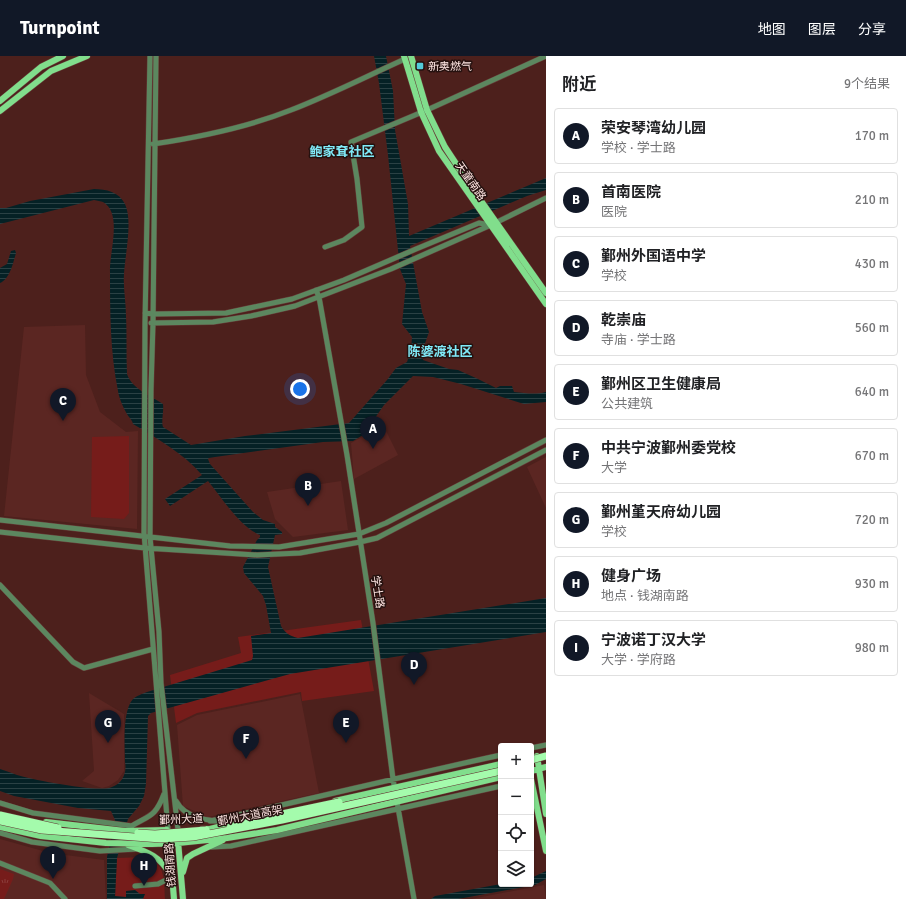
<!DOCTYPE html>
<html lang="zh">
<head>
<meta charset="utf-8">
<style>
  :root { --surface:#fff; --page:#f2f2f2; --text:#202124; --muted:#757577; --line:#e0e0e0; --accent:#111827 }
  body { margin:0; font-family:Signika,"Noto Sans SC",sans-serif; background:var(--page); color:var(--text) }
  .controls { position:absolute; right:12px; bottom:12px; display:grid; overflow:hidden; border-radius:4px; box-shadow:0 1px 3px #0004 }
  .controls button { width:36px; height:36px; display:grid; place-items:center; padding:0; border:0; border-bottom:1px solid var(--line); background:var(--surface); color:var(--text); font:20px sans-serif }
  .you { position:absolute; left:300px; top:333px; width:14px; height:14px; margin:-10px; border:3px solid #fff; border-radius:50%; background:#1a73e8; box-shadow:0 0 0 6px #1a73e833 }
  .badge { display:grid; place-items:center; width:26px; height:26px; border-radius:50%; background:var(--accent); color:#fff; font-size:13px; font-weight:700 }
  .pin { position:absolute; translate:-50% -33px; filter:drop-shadow(0 1px 2px #0008) }
  .pin::after { content:''; position:absolute; top:21px; width:14px; height:12px; background:inherit; clip-path:polygon(0 0,100% 0,50% 100%) }
  .list { margin:0; padding:0; list-style:none }
  h2 { display:flex; justify-content:space-between; align-items:center; height:52px; margin:0; padding:0 16px; font-size:17px }
  h2 small { font-size:13px; font-weight:400; color:var(--muted) }
  .list li { display:grid; grid-template-columns:26px 1fr auto; gap:12px; align-items:center; box-sizing:border-box; height:56px; margin:0 8px 8px; padding:0 8px; border:1px solid var(--line); border-radius:4px }
  .list b { display:block; font-size:15px; white-space:nowrap }
  .list p { margin:0; font-size:13px; white-space:nowrap; color:var(--muted) }
  .list em { font-size:13px; font-style:normal; color:var(--muted) }
  .icon { flex:none; width:22px; height:22px; fill:none; stroke:currentColor; stroke-width:2; stroke-linecap:round; stroke-linejoin:round }
  .map { position:relative; flex:none; width:546px; height:843px; overflow:hidden }
  header { display:flex; align-items:center; gap:24px; box-sizing:border-box; height:56px; padding:0 20px; background:var(--accent); color:#fff }
  header strong { font-size:19px }
  nav { display:flex; gap:22px; margin-inline-start:auto; font-size:14px }
  main { display:flex }
  aside { flex:1; background:var(--surface) }
  .map>svg:first-child { display:block }
</style>
</head>
<body>
<header>
<strong>Turnpoint</strong>
<nav><a>地图</a><a>图层</a><a>分享</a></nav>
</header>
<main>
<div class="map">
<svg width="546" height="843" viewBox="0 0 546 843">
  <defs>
    <pattern id="grass-tufts" width="24" height="20" patternUnits="userSpaceOnUse"><rect width="24" height="20" fill="#761c1a"/><path d="M3 7l-1-3M5 7V3M7 7l1-3M15 17l-1-3M17 17v-4M19 17l1-3" fill="none" stroke="#8b3d3b"/></pattern>
    <pattern id="water-rules" width="6" height="5" patternUnits="userSpaceOnUse"><rect width="6" height="5" fill="#052125"/><path d="M0 2.5h6" fill="none" stroke="#2a4144"/></pattern>
  </defs>
  <rect width="100%" height="100%" fill="#4d201c"/>
  <path fill="#5b2622" d="M85 269 86 319 100 356 126 376 138 375 137 473 4 460 24 271Z
    M379 361 398 399 354 423 351 387 364 380Z
    M546 401V452L527 411Z
    M341 425 348 474 293 481 275 463 267 436Z
    M89 637 124 658V715L118 724 109 730 102 732 82 725 94 715Z
    M300 638 319 737 208 761 183 750 177 669 197 659Z
    M0 783 50 797 104 804 106 843H0Z
    M544 829 546 843H471Z"/>
  <path fill="url(#grass-tufts)" d="M0 813 14 818 13 823 4 843H0Z"/>
  <path fill="#761c1a" d="M129 380V457L124 463 91 461 92 381Z
    M361 564 374 635 302 645 301 636 197 657 176 667 170 619 241 597 238 581Z
    M146 801C166 807 164 826 165 843H115L117 802Z"/>
  <path fill="url(#water-rules)" d="M374 0H386L393 35 395 74 408 148 409 180 546 122V134L527 140 410 190 422 256 429 276 422 296 423 304 449 313 458 314 478 323 496 332 500 330H512L514 336C525 337 535 339 546 336V346L524 348 461 328 433 321 413 320 384 349 363 379 353 385 323 386 215 401 209 402 208 403 210 408 253 456 263 464 275 468V471L282 476V478L275 479 268 511 281 570C285 577 290 580 298 582L546 542V576L290 618 151 657 148 660 146 728 144 740 139 750 128 763 117 802 115 840 126 841V835L135 834 140 838H145L143 843H107V801L115 764 111 755 78 752 14 740 0 735V713C6 715 12 717 17 719 33 724 100 737 112 731 123 727 127 716 125 706 125 690 122 655 133 643 136 640 142 638 147 636L252 604 253 600 251 580 271 577 266 549 263 540 244 517 243 511 257 484 260 481V479C240 471 222 442 208 425L170 450 165 443 202 419C183 397 158 383 133 368 132 363 129 362 127 358 123 351 119 342 118 335 110 296 110 255 110 216 109 197 123 157 103 146 101 145 97 145 94 144L0 168V152H6L30 145 94 133C106 133 119 136 125 148 133 165 125 199 124 218 123 232 126 246 126 260 127 280 126 299 127 318 132 333 151 340 163 348 164 355 161 366 163 371L191 389 245 380 349 367 387 324 396 312 407 306 411 294 412 281 402 268 406 228 400 213 388 99 379 27Z
    M15 194 16 197C13 207 10 223 0 227V212L7 208 11 195Z
    M546 815V823L535 829 458 843H431L435 840 501 828H531V822Z"/>
  <g fill="none" stroke-linecap="round" stroke-linejoin="round">
    <defs>
      <path id="minor" d="M150 0 145 267 144 477 168 774
        M156 0 153 267 151 334 150 481 159 576 161 627 178 774
        M153 88C200 81 248 71 291 54 330 39 367 20 405 3
        M325 191 344 184 362 171 357 123 351 86 427 54 546 0
        M316 234 319 241 347 399 373 567 393 723 414 843
        M145 257 153 258 226 257 292 243 344 224 416 193 479 167 490 169
        M151 267 213 266 251 260 295 250 391 213 491 169 546 142
        M0 464 230 490 279 491 359 478 386 467 546 384
        M0 476 145 492 257 499 300 497 360 486 377 482 546 394
        M0 529 73 606 84 612 153 593
        M531 692 546 689
        M176 745C186 764 212 765 231 766
        M0 747 33 757 132 770
        M210 765C307 744 404 720 501 699
        M130 771C149 759 155 762 164 738
        M0 777 32 786 100 795 137 793
        M211 791 231 790 501 730
        M0 807 50 827 65 843
        M135 830 158 828 164 825"/>
      <path id="major" d="M404 0 421 56 439 95 546 248
        M411 0 427 54 445 91 474 135 546 237
        M0 45 41 11 63 0
        M0 55 51 15 87 0
        M537 700 546 758
        M531 715 546 711
        M531 723 546 795
        M335 745 501 708
        M46 766 125 775 167 774
        M0 771 41 780 106 787 152 788 178 787 227 782 277 774 501 721
        M202 773H210L234 767
        M169 783 174 843
        M178 785 183 843
        M128 789C147 796 160 800 170 818
        M183 816 187 802 193 798 223 784"/>
    </defs>
    <use href="#minor" stroke="#663c38" stroke-width="6"/>
    <use href="#major" stroke="#663c38" stroke-width="7"/>
    <use href="#minor" stroke="#5c875f" stroke-width="5"/>
    <use href="#major" stroke="#81de8c" stroke-width="6"/>
    <defs>
      <path id="highway-bridge" d="M531 704 546 700
        M0 759 58 772
        M0 765 42 774 161 783 193 781 282 764 501 715
        M230 769 339 746
        M138 777 155 778 206 774"/>
    </defs>
    <use href="#highway-bridge" stroke="#663c38" stroke-width="8" stroke-linecap="butt"/>
    <use href="#highway-bridge" stroke="#a4fbac" stroke-width="7"/>
  </g>
  <rect fill="#53cbda" stroke="#25110f" stroke-width="1.5" x="416" y="6" width="8" height="8" rx="2"/>
  <g text-anchor="middle" stroke-width="3" stroke-linejoin="round" paint-order="stroke">
    <g font-size="11" fill="#ffe6e3" stroke="#25110f" text-anchor="start">
      <text x="428" y="14">新奥燃气</text>
    </g>
    <g font-size="11" fill="#ffe6e3" stroke="#25110f">
      <text transform="translate(471 125) rotate(55)" y="4">天童南路</text>
      <text transform="translate(378 536) rotate(81)" y="4">学士路</text>
      <text transform="translate(250 759) rotate(-11)" y="4">鄞州大道高架</text>
      <text transform="translate(181 763) rotate(-2)" y="4">鄞州大道</text>
      <text transform="translate(170 809) rotate(-94)" y="4">钱湖南路</text>
    </g>
    <g font-size="13" font-weight="bold" fill="#80eaf8" stroke="#25110f">
      <text x="342" y="100">鲍家耷社区</text>
      <text x="440" y="300">陈婆渡社区</text>
    </g>
  </g>
</svg>
<div class="controls">
<button>+</button>
<button>−</button>
<button><svg class="icon" aria-label="locate" viewBox="0 0 24 24"><circle cx="12" cy="12" r="6"/><path d="M12 2v4M12 18v4M2 12h4M18 12h4"/></svg></button>
<button><svg class="icon" aria-label="layers" viewBox="0 0 24 24"><path d="M12 4l9 5-9 5-9-5zM3 14l9 5 9-5"/></svg></button>
</div>
<div class="you"></div>
<div class="pin badge" style="left:373px;top:393px">A</div>
<div class="pin badge" style="left:308px;top:450px">B</div>
<div class="pin badge" style="left:63px;top:365px">C</div>
<div class="pin badge" style="left:414px;top:629px">D</div>
<div class="pin badge" style="left:346px;top:687px">E</div>
<div class="pin badge" style="left:246px;top:703px">F</div>
<div class="pin badge" style="left:108px;top:687px">G</div>
<div class="pin badge" style="left:144px;top:830px">H</div>
<div class="pin badge" style="left:53px;top:823px">I</div>
</div>
<aside>
<h2>附近<small>9个结果</small></h2>
<ul class="list">
<li><span class="badge">A</span><div><b>荣安琴湾幼儿园</b><p>学校 · 学士路</p></div><em>170 m</em></li>
<li><span class="badge">B</span><div><b>首南医院</b><p>医院</p></div><em>210 m</em></li>
<li><span class="badge">C</span><div><b>鄞州外国语中学</b><p>学校</p></div><em>430 m</em></li>
<li><span class="badge">D</span><div><b>乾崇庙</b><p>寺庙 · 学士路</p></div><em>560 m</em></li>
<li><span class="badge">E</span><div><b>鄞州区卫生健康局</b><p>公共建筑</p></div><em>640 m</em></li>
<li><span class="badge">F</span><div><b>中共宁波鄞州委党校</b><p>大学</p></div><em>670 m</em></li>
<li><span class="badge">G</span><div><b>鄞州堇天府幼儿园</b><p>学校</p></div><em>720 m</em></li>
<li><span class="badge">H</span><div><b>健身广场</b><p>地点 · 钱湖南路</p></div><em>930 m</em></li>
<li><span class="badge">I</span><div><b>宁波诺丁汉大学</b><p>大学 · 学府路</p></div><em>980 m</em></li>
</ul>
</aside>
</main>
</body>
</html>
